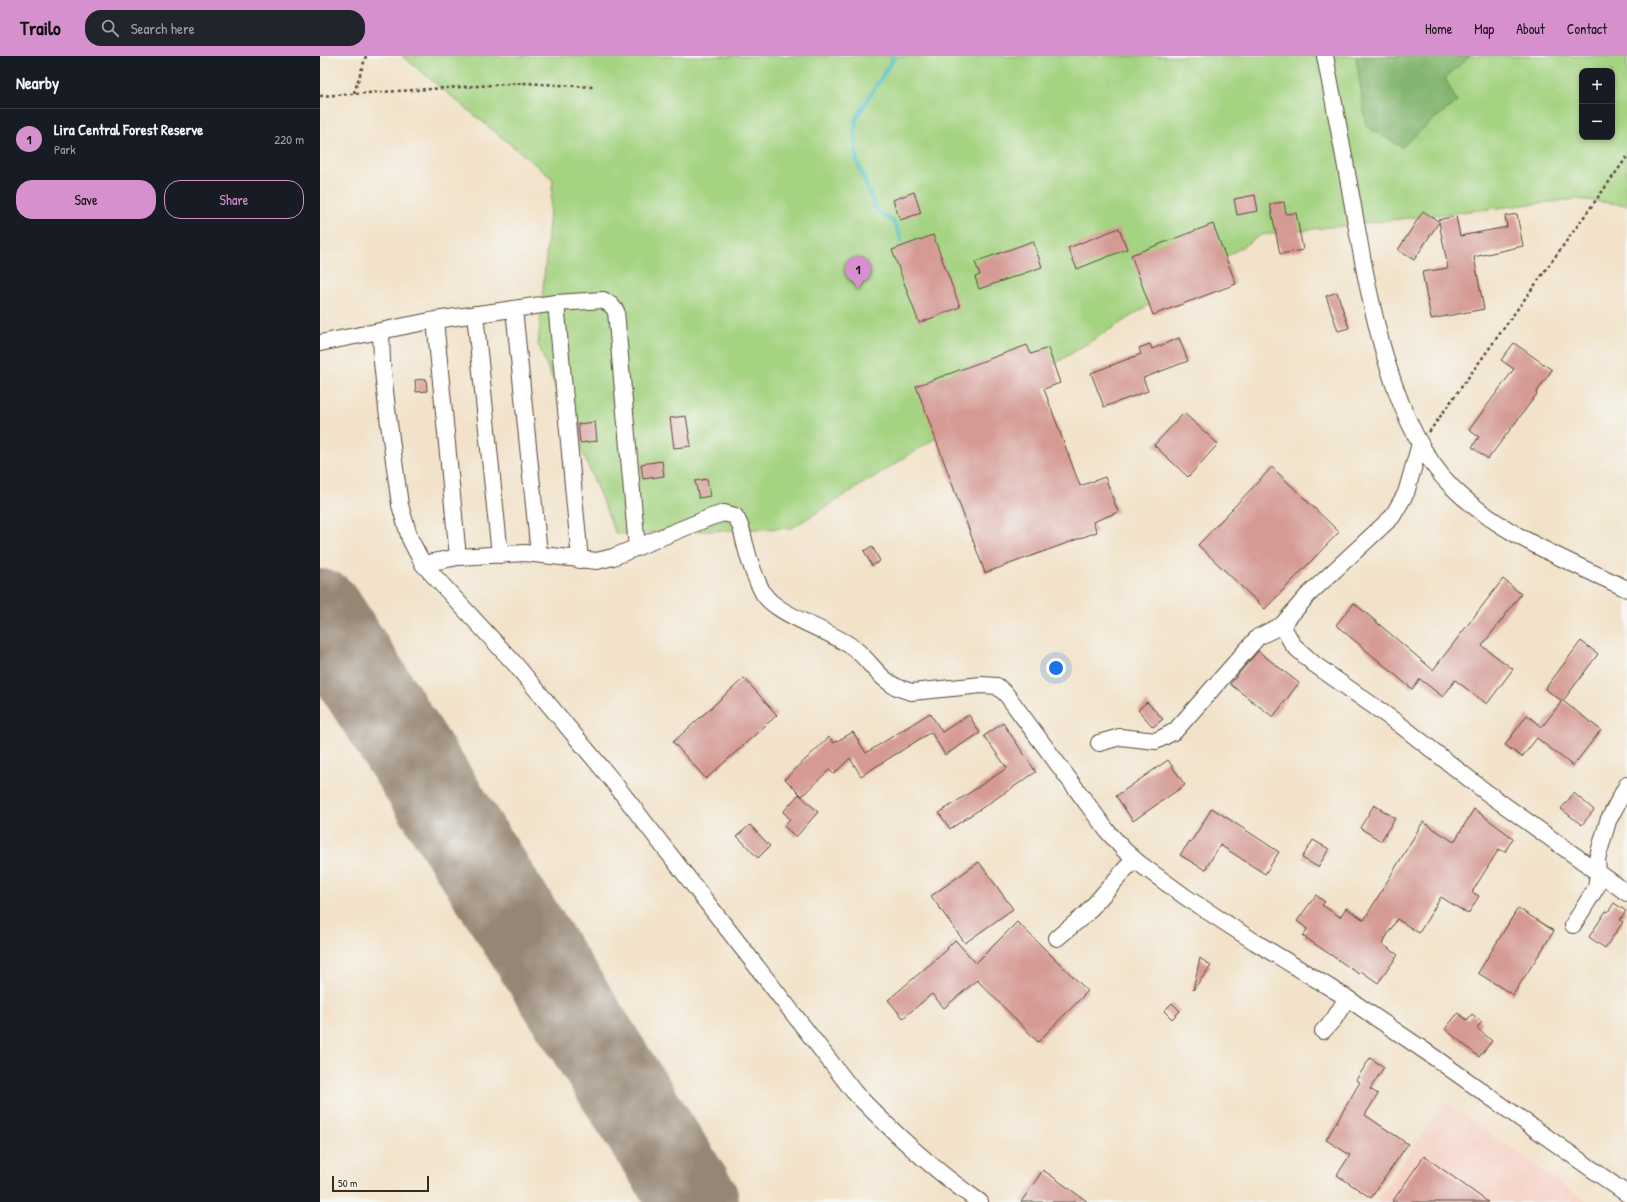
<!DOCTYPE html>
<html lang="en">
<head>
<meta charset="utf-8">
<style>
  :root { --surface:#171b24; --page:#20242c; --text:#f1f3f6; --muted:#9ea1a6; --line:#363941; --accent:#d690ce }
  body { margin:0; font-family:"Patrick Hand",sans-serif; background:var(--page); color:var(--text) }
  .controls { position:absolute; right:12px; top:12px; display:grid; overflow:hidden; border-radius:8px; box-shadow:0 2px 6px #0003 }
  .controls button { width:36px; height:36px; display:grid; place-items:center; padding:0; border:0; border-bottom:1px solid var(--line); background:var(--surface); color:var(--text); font:20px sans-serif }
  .scale { position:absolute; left:12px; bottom:10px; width:97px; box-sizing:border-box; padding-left:4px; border:2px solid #3b2a1e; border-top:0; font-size:11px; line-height:14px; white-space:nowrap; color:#3b2a1e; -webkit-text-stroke:3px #f6f6f2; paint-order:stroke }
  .you { position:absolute; left:736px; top:612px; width:14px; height:14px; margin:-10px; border:3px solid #fff; border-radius:50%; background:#1a73e8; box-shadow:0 0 0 6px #1a73e833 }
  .badge { display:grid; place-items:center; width:26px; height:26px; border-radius:50%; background:var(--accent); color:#111; font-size:13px; font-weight:700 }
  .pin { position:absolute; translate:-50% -33px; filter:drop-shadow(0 1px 2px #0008) }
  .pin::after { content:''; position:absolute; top:21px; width:14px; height:12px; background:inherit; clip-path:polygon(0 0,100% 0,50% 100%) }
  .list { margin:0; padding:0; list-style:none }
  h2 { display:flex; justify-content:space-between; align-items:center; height:52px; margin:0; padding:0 16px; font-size:17px }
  h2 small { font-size:13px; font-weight:400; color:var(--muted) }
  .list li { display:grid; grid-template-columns:26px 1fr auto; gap:12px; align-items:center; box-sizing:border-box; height:60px; padding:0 16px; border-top:1px solid var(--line) }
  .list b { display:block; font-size:15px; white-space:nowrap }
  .list p { margin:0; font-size:13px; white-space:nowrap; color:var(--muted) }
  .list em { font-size:13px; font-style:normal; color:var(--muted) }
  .actions { display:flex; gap:8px; padding:12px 16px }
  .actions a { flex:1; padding:9px 0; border:1px solid var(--accent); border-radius:16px; text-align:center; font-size:14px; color:var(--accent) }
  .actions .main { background:var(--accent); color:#111 }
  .icon { flex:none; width:22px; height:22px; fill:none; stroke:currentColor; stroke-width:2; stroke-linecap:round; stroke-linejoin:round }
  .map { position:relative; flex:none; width:1307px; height:1146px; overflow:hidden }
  header { display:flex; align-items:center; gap:24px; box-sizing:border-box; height:56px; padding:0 20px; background:var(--accent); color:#111 }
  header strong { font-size:19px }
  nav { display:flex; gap:22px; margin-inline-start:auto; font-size:14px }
  .search { width:280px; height:36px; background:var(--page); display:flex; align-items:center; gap:10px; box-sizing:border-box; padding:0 14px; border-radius:16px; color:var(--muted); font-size:15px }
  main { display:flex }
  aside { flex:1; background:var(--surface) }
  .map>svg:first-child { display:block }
</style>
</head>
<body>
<header>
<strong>Trailo</strong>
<div class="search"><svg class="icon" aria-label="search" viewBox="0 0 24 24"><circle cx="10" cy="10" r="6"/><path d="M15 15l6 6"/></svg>Search here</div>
<nav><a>Home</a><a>Map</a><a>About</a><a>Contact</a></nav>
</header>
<main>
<aside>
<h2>Nearby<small></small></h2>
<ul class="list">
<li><span class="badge">1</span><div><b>Lira Central Forest Reserve</b><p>Park</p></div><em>220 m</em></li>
</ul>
<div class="actions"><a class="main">Save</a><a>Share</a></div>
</aside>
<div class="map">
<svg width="1307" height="1146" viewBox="0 0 1307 1146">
  <rect width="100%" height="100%" fill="#f6f6f2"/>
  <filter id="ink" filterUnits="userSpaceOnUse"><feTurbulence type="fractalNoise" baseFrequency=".025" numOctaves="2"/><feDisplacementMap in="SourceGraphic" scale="8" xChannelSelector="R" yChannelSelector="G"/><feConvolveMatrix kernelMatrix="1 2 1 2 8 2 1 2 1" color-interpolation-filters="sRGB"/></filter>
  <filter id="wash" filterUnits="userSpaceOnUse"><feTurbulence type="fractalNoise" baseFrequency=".012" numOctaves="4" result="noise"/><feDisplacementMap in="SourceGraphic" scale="16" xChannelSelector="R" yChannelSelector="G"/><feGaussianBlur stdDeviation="0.9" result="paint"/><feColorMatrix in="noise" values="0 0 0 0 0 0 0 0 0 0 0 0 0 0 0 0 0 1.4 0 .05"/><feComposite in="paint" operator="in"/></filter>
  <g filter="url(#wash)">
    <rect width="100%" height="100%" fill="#f2e2c9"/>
    <path fill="#f6d1c6" d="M1124 1046 1267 1146H1057Z"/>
    <path fill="#a4d381" stroke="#707e50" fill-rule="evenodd" d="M82 0H1307V149L1256 143 941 179 472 472 296 478 218 288 233 123ZM1262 15H1292V81H1262Z"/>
    <path fill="#83b56f" stroke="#5f7046" d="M1036 0H1150L1125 22 1137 46 1109 67 1082 91 1046 70Z"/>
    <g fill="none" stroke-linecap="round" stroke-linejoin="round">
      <path stroke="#55c2ce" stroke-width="4" d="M575 0 536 62 535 76 537 105 556 154 574 166 582 185"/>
      <path stroke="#968674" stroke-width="88" d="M0 557 375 1146"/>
    </g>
    <g id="blocks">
      <path fill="#d59a94" d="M594 136 601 157 580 164 573 144Z
        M935 139 938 155 917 159 914 143Z
        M964 146 966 158 976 157 983 194 960 198 950 148Z
        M1103 155 1118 165V164L1136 160 1140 180 1187 171 1185 160 1197 158 1203 190 1154 201 1164 253 1111 263 1102 216 1128 212 1119 166 1094 204 1078 194Z
        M893 168 916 228 833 259 811 199Z
        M799 172 807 193 757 213 748 192Z
        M613 179 640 251 599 267 572 194Z
        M713 185 722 211 659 233 655 221 660 219 655 206Z
        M1017 236 1029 272 1018 275 1006 240Z
        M859 282 868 305 823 322 828 335 784 351 771 317 821 298 819 292 830 288 832 293Z
        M1194 287 1232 314 1216 337 1217 338 1168 403 1152 391 1159 381 1149 374 1194 313 1181 304Z
        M707 289 711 298 728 292 740 327 724 333 760 430 785 421 798 456 773 466 777 476 665 517 596 330Z
        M106 323 107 335 96 336 95 324Z
        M864 357 898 388 868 421 834 389Z
        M366 360 371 390 354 392 350 362Z
        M275 366 277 385 260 387 258 368Z
        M342 405 344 420 323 423 321 408Z
        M952 411 1019 476 945 553 878 489Z
        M387 423 390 440 379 442 375 425Z
        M552 490 560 505 552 510 544 495Z
        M1183 523 1201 538 1162 590 1193 613 1167 648 1135 624 1123 641 1100 623 1092 633 1016 569 1034 547 1113 614Z
        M1261 585 1278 598 1243 645 1281 674 1253 710 1217 682 1202 701 1185 689 1207 659 1222 671 1242 645 1225 633Z
        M938 595 979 627 953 661 910 628Z
        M424 622 457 659 386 723 353 686Z
        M827 646 843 663 833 671 818 654Z
        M610 657 622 676 649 659 660 677 625 699 611 676 541 720 530 702 514 718 509 714 482 740 465 723 509 681 514 687 533 676 546 697Z
        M683 667 716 716 630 773 619 757 687 712 664 680Z
        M848 704 865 729 813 765 796 740Z
        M1254 737 1274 754 1262 769 1241 753Z
        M479 738 498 756 476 781 464 770 470 763 463 756Z
        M1054 749 1075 762 1061 785 1040 772Z
        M892 752 959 796 945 818 900 789 885 814 860 799 870 785 871 786Z
        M1154 753 1193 782 1185 796 1179 793 1152 836 1159 840 1148 858 1121 841 1099 877 1077 863 1062 888 1078 899 1058 927 1041 915 1039 918 983 880 987 873 977 865 996 839 1005 846 1002 849 1020 861 1026 852 1044 864 1103 766 1134 786Z
        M430 769 450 790 438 802 417 780Z
        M993 784 1009 793 998 811 982 802Z
        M659 806 693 853 645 887 611 840Z
        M1294 847 1306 855 1300 864 1303 866 1285 892 1269 881 1286 855 1288 856Z
        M1198 852 1234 875 1193 939 1158 917Z
        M697 866 768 935 718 986 657 924 624 952 612 938 583 962 568 944 628 893 627 892 635 884 656 907Z
        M880 902 891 910 873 934Z
        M852 947 860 955 852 963 844 955Z
        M1138 957 1147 964 1152 958 1162 966 1157 972 1172 985 1159 1001 1125 973Z
        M1050 1002 1064 1011 1050 1033 1058 1038 1045 1059 1088 1088 1051 1142 1017 1119 1030 1099 1006 1084 1040 1026 1036 1024Z
        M1104 1100 1168 1146H1072Z
        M723 1114 768 1146H701Z"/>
    </g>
  </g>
  <g filter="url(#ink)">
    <use href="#blocks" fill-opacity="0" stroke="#564638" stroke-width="1"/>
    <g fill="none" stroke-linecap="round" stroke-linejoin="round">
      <defs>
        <path id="minor" d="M1005 0C1015 52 1025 104 1034 156 1049 240 1070 368 1131 430 1179 478 1247 504 1307 533
          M236 247 260 504
          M194 253 219 498
          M155 258 180 499
          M115 264 138 501
          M61 275 62 306 67 353 80 449 90 483 103 508 195 608 291 723 534 1036C573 1076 613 1114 660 1146
          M0 287 115 264 236 247 283 244 291 249 296 255 317 492
          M103 508 138 501 205 497 277 505 293 501 391 461 404 457 415 460C422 471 422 476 425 488 429 504 435 522 443 537 457 560 511 574 535 593 548 603 556 618 570 627 576 632 585 634 592 636L662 629 677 630 686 638 788 776 805 795 820 808 867 842 935 886 1027 942 1108 997 1307 1138
          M962 569 973 589 994 608 1079 668 1166 736 1307 837
          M779 687 800 681 836 685 855 675 938 581 962 569 988 539 1072 461 1086 437 1100 388
          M1253 869 1276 832 1278 817 1277 803 1288 765 1307 729
          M737 882 766 858 814 803
          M1003 975 1014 963 1027 942"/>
      </defs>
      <use href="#minor" stroke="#564638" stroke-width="18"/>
      <path stroke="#564638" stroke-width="2.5" stroke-dasharray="3 3" stroke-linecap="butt" d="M34 37 46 0
        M0 40 204 27 273 31
        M1109 376 1307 101"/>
      <use href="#minor" stroke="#fff" stroke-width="16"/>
    </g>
  </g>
</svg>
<div class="controls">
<button>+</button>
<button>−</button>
</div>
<div class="scale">50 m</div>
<div class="you"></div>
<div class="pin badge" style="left:538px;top:233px">1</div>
</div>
</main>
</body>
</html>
